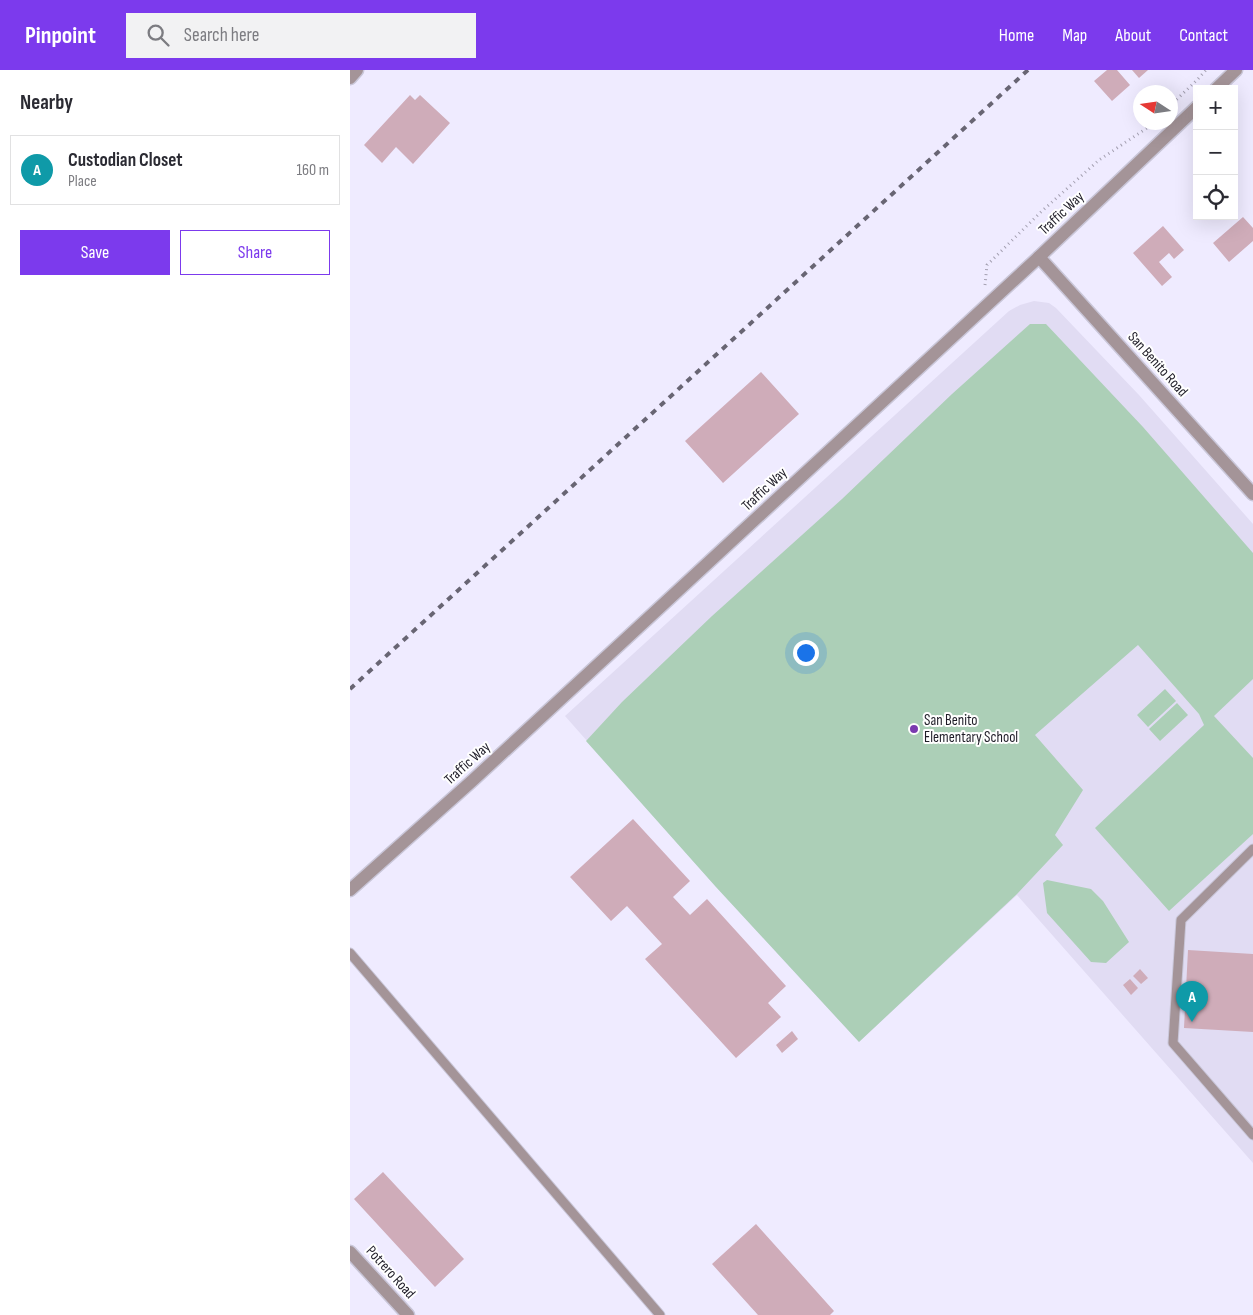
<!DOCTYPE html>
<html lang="en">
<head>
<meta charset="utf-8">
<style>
  :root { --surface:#fff; --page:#f2f2f3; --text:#2b2b33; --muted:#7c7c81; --line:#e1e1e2; --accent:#7c3aed }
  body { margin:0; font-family:"Sofia Sans Condensed",sans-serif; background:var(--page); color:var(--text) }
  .controls { position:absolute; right:15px; top:15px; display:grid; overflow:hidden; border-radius:0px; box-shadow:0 5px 20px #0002 }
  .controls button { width:45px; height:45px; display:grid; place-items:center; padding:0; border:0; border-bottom:1px solid var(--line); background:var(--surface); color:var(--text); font:25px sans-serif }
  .compass { position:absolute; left:783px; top:15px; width:45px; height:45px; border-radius:50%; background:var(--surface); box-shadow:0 5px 20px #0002; rotate:282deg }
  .you { position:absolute; left:455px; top:582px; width:18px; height:18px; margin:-12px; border:4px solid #fff; border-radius:50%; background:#1a73e8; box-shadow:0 0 0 8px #1a73e833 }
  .badge { display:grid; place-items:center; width:32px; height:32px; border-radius:50%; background:var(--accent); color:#fff; font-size:16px; font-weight:700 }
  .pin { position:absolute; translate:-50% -41px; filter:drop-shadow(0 1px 2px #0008) }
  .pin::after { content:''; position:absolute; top:26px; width:18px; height:15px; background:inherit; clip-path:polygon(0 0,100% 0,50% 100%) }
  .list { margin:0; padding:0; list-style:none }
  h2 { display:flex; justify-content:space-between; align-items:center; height:65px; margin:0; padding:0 20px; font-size:21px }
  h2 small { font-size:16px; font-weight:400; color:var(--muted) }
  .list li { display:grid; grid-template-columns:32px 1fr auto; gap:15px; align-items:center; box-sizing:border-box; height:70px; margin:0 10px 10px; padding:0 10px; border:1px solid var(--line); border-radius:0px }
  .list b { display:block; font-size:19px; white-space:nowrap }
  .list p { margin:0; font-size:16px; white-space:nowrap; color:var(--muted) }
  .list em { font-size:16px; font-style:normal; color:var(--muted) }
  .actions { display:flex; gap:10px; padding:15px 20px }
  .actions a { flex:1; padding:11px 0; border:1px solid var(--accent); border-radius:0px; text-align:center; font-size:18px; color:var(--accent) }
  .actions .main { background:var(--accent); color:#fff }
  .icon { flex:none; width:28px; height:28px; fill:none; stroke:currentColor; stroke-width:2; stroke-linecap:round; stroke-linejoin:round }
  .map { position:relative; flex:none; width:903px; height:1245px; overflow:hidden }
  header { display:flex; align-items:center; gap:30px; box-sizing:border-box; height:70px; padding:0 25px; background:var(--accent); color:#fff }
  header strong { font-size:24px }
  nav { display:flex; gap:28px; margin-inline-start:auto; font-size:18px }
  .search { width:350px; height:45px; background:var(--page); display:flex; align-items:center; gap:12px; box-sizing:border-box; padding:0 18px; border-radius:0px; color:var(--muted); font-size:19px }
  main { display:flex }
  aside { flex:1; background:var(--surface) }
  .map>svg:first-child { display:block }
</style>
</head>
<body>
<header>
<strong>Pinpoint</strong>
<div class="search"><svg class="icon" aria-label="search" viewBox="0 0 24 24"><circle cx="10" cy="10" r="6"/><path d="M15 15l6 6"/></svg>Search here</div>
<nav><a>Home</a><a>Map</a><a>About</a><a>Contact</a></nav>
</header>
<main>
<aside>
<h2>Nearby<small></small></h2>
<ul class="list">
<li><span class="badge" style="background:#0f9aa8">A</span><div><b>Custodian Closet</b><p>Place</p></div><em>160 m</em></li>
</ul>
<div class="actions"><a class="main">Save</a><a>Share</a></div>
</aside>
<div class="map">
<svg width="903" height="1245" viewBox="0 0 903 1245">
  <rect width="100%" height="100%" fill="#efebff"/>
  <path fill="#e1dcf3" d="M684 231 699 233 706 238 789 325 903 454V1093L667 825 509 972 366 817 215 646 659 241 670 235Z"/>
  <path fill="#accfb7" d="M680 254H696L793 357 903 483V609L864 646 903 688V764L819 841 745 758 854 655 849 644 788 575 685 665 733 720 705 765 713 775 667 824 509 972 366 817 236 671 272 632 362 546 492 429 602 324Z
    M815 619 826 631 798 657 787 645Z
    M827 633 838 645 810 671 799 659Z
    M697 810 741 819 753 831 779 872 756 893 741 892 697 843 693 813Z"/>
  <path fill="#cfacb9" d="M757 0H767L780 15 762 31 744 11Z
    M782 0H798L789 8Z
    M60 25 65 30 70 25 100 53 63 94 46 77 32 93 14 75Z
    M893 147 903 158V171L879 192 863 173Z
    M813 156 834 180 824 189 819 183 809 192 822 207 812 216 783 183Z
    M411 302 449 344 373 413 335 371Z
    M283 749 340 811 323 827 340 845 357 829 436 916 418 933 431 947 386 988 295 889 312 874 277 836 261 851 220 807Z
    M838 880 903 884V962L834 958Z
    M790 899 798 908 791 914 783 906Z
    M780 909 788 918 781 925 773 915Z
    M442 961 448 969 432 983 426 975Z
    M33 1102 114 1189 85 1217 4 1129Z
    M406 1154 484 1241 480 1245H408L362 1194Z"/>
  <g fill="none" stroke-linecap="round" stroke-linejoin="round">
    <defs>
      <path id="service" d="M903 779 831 850 823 973 903 1065
        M0 883 310 1245"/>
      <path id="minor" d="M0 8 7 0
        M689 187 903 424
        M0 1182 58 1245"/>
      <path id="tertiary" d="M866 19 886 0
        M0 820 122 711 689 187 847 37"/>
    </defs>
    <use href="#service" stroke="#c9c6d8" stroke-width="11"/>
    <use href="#minor" stroke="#c9c6d8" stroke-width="15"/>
    <use href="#tertiary" stroke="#c9c6d8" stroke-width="15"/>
    <path stroke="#a4a0b1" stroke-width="3" stroke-dasharray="1 4" stroke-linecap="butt" d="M823 33 847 10 856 0
      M635 215 637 195 692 141 749 90 797 58"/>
    <use href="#service" stroke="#a49498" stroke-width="9"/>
    <use href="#minor" stroke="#a49498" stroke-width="12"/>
    <use href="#tertiary" stroke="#a49498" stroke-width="12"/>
    <path stroke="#686573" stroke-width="4" stroke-dasharray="6 6" stroke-linecap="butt" d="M0 619 678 0"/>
  </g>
  <circle fill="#7a3aaf" stroke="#fff" stroke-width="2" cx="564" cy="659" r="5"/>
  <g text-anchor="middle" stroke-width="4" stroke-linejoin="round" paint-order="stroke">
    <g font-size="15" fill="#1e1c27" stroke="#fff">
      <text transform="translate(711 143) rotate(-43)" y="5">Traffic Way</text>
      <text transform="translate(808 294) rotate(48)" y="5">San Benito Road</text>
      <text transform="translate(414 419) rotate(-43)" y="5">Traffic Way</text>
      <text transform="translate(117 693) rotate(-42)" y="5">Traffic Way</text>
      <text transform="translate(41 1202) rotate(48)" y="5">Potrero Road</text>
    </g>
    <g font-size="15" fill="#1e1c27" stroke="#fff" text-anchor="start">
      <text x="574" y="655">San Benito<tspan x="574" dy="17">Elementary School</tspan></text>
    </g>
  </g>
</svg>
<div class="controls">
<button>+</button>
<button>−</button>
<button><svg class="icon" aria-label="locate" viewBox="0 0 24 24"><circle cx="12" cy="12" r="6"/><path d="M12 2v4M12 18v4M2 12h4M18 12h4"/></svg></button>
</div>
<svg class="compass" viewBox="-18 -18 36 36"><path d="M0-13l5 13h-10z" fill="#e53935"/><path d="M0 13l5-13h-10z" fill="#7c7c81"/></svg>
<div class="you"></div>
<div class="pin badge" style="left:842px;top:952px;background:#0f9aa8">A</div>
</div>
</main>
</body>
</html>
